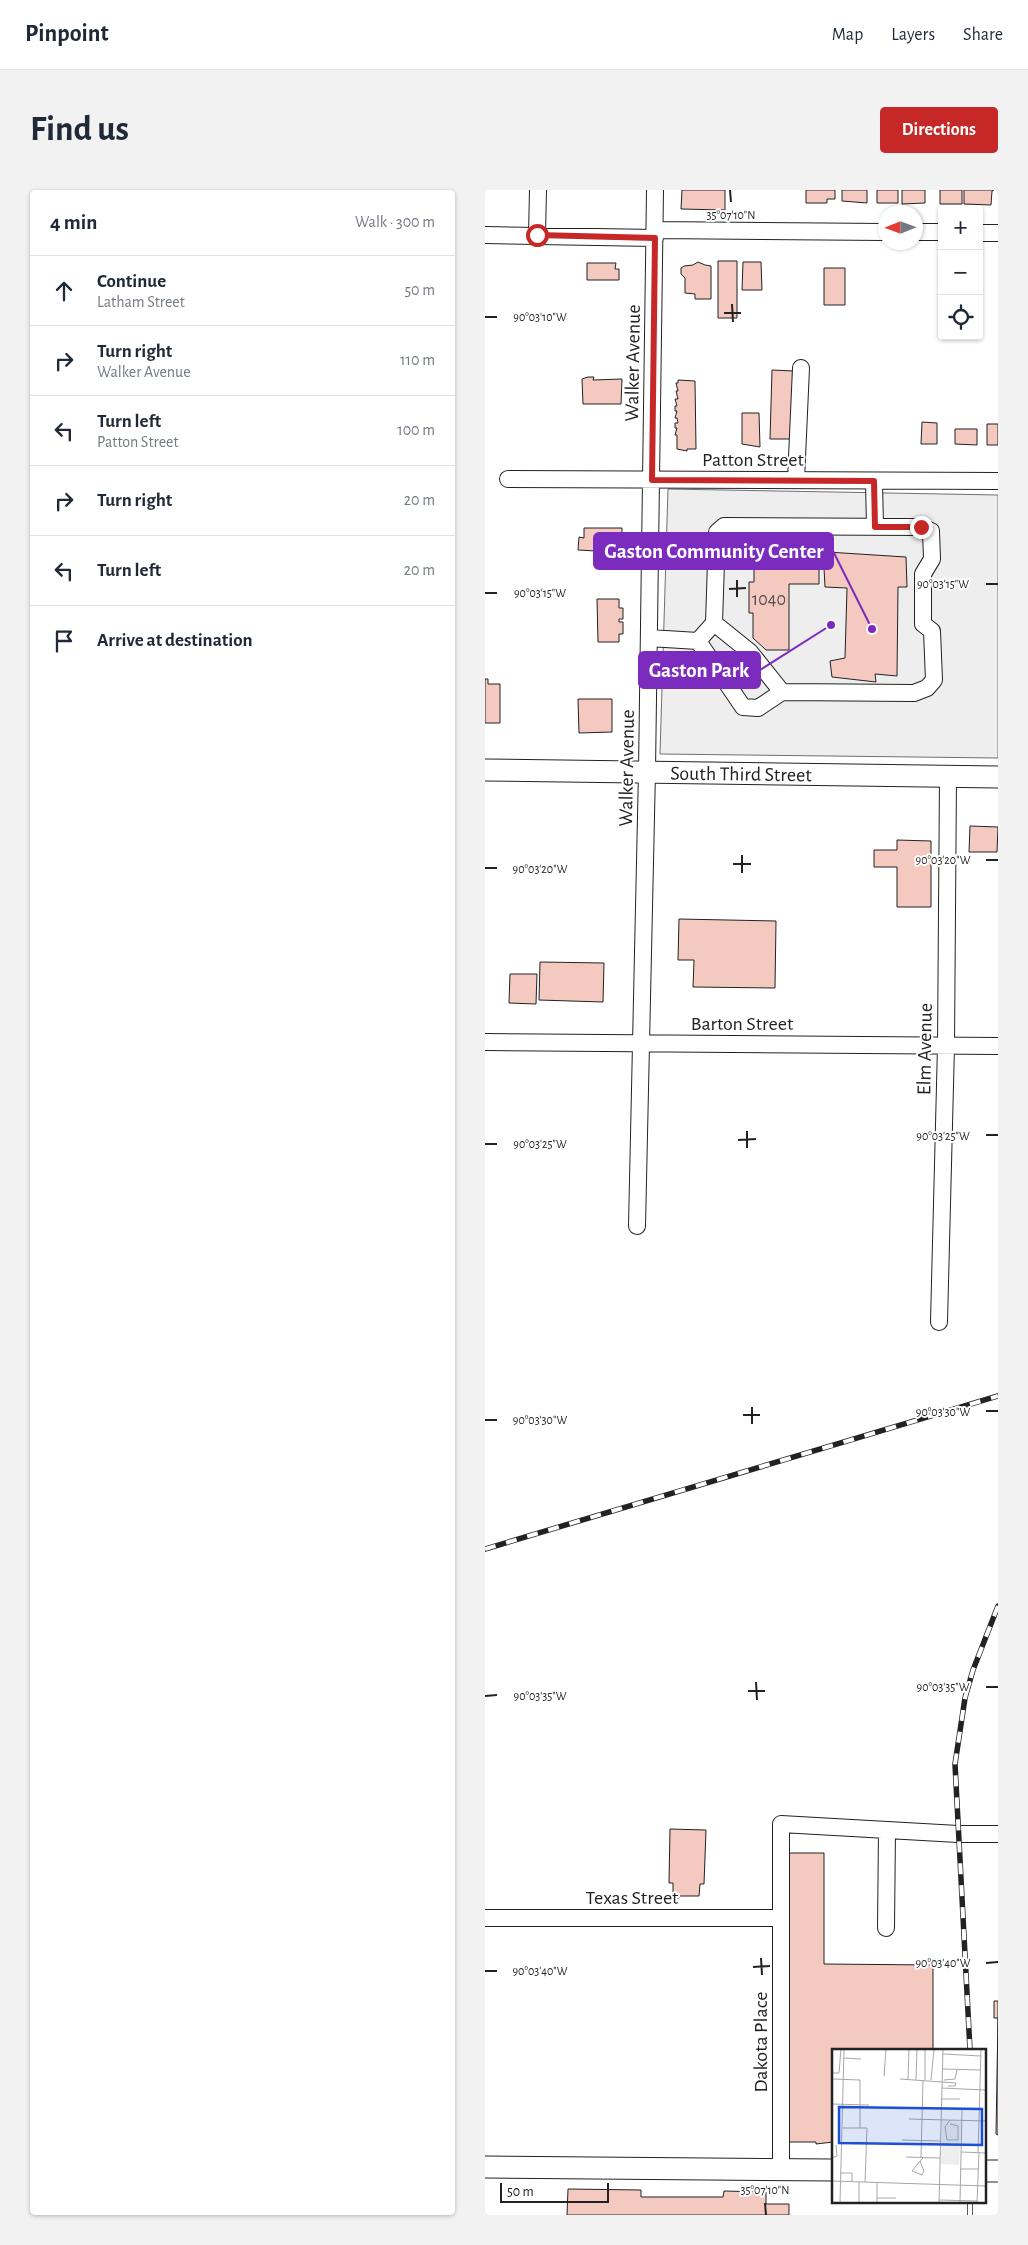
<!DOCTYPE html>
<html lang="en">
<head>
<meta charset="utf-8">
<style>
  :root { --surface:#fff; --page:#f2f2f3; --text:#1f2937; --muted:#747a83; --line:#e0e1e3; --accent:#c62828 }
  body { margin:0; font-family:"Alegreya Sans",sans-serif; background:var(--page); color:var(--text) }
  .controls { position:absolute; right:15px; top:15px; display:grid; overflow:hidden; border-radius:5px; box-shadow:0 1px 4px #0004 }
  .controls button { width:45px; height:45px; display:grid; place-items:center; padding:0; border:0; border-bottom:1px solid var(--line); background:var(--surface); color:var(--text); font:25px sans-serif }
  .compass { position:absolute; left:393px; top:15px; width:45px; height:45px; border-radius:50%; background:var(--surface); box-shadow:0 1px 4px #0004; rotate:269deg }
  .scale { position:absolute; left:15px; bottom:12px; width:109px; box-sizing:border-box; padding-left:5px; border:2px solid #222; border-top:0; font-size:14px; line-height:18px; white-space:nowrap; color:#222; -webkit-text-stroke:4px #fff; paint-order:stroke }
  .stop { position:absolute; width:15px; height:15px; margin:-11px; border:4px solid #c62828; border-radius:50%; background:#fff }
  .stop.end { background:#c62828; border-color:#fff; box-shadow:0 1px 5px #0008 }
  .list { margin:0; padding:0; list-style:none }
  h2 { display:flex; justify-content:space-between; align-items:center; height:65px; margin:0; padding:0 20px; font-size:21px }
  h2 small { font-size:16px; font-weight:400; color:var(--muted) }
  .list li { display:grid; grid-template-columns:32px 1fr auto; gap:15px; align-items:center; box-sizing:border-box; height:70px; padding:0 20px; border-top:1px solid var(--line) }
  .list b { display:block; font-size:19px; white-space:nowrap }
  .list p { margin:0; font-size:16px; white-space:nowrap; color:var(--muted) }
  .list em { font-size:16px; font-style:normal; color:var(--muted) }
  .icon { flex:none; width:28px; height:28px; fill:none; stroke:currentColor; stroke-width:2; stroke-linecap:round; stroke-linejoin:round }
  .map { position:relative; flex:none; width:513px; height:2025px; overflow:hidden; border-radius:5px }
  header { display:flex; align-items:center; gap:30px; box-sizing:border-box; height:70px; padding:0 25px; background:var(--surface); border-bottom:1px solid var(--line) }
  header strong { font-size:24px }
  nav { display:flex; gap:28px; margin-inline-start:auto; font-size:18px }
  .intro { display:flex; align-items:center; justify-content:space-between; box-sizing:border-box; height:120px; padding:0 30px }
  h1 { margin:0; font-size:35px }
  .button { padding:12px 22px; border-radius:5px; background:var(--accent); color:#fff; font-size:18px; font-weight:700 }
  main { display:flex; gap:30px; padding:0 30px }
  aside { flex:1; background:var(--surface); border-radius:5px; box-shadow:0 1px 4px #0004 }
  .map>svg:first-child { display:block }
</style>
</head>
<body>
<header>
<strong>Pinpoint</strong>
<nav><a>Map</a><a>Layers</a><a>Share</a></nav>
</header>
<div class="intro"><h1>Find us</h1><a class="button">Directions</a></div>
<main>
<aside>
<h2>4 min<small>Walk · 300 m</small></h2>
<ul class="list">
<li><svg class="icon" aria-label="ahead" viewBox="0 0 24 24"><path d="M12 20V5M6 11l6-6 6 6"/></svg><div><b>Continue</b><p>Latham Street</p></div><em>50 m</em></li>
<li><svg class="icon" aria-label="right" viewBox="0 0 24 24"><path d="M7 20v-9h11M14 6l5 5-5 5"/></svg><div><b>Turn right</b><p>Walker Avenue</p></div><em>110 m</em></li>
<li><svg class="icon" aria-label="left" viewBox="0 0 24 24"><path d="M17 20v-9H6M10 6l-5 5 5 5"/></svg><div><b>Turn left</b><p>Patton Street</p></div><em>100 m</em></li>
<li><svg class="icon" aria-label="right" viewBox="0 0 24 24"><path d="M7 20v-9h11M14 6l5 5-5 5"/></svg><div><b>Turn right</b></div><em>20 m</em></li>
<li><svg class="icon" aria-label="left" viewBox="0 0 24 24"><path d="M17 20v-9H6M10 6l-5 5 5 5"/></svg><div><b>Turn left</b></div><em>20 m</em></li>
<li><svg class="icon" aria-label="arrive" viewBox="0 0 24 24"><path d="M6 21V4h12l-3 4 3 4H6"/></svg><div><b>Arrive at destination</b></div></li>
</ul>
</aside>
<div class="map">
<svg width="513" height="2025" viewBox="0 0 513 2025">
  <rect width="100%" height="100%" fill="#fff"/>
  <path fill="#eee" stroke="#6f6f6f" d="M183 299 513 305V568L175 564Z"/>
  <path fill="#f3c9c0" stroke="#222" d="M197 0H240V20L196 19Z
    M321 0H350V9H342V13H321Z
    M357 0H382V13L357 11Z
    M392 0H413V13H392Z
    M417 0H440V13L417 14Z
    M455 0H477V14H455Z
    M479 0H509L507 1 506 15 479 14Z
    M233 71H252V128H233Z
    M213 72 220 75 226 76V109H210V104L200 103V88L196 84V78L199 76 208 75Z
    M258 72H276L277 100H257Z
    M102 73H131L130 79H134V90H102Z
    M339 78H360V115H339Z
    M287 180 309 181 307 249H285Z
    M103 187H109L108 190 137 189 136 214H98L97 189Z
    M193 190 210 191 211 259H202V261L192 259V245H190L192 238H190V233H193L192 228H190L192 221H190V216H192L190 209H193L191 201H193L191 193H193Z
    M257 223H274L275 257 257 254Z
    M437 232 452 233V254H436Z
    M502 234H513V255H502Z
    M470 239H492V255L470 254Z
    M99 338H137V368H128V362L93 360 94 347 99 348Z
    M281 360H334V394H304V460H281L268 448V423H264V392H269V371Z
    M342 362 421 367 422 397H413L412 486 390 484 391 492 347 487 345 471 360 468 362 398 340 397 339 378 342 377Z
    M112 409H134V418H138V429H134V432H138V444H134V452H113Z
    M0 489H3V494H15V533H0Z
    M93 509H127V542L94 543Z
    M485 636 513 637 512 662H484Z
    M412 650 446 651V717H412V677H389V660H412Z
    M194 729 291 731 290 798 208 797 209 770H193Z
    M55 772 119 773 118 812 54 810Z
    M25 784H52L51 814 24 813Z
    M185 1639 221 1640 219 1694H215L214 1706H194V1708H190V1705H188V1693H184Z
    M302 1663H339V1774L448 1775V1860H348V1952L331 1954V1952H303Z
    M509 1811H513V1945L511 1944 513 1828H509Z
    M83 1999 156 2000V2007H238L239 2001 281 2002V2014H304V2025H82Z"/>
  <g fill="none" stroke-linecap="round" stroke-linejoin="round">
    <defs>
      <path id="minor" d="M170 40 400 42
        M430 42H457
        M494 43H513
        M0 45 170 48
        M52 45 53 0
        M23 289 513 291
        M311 290 316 178
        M389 291 390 337
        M229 433 265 462 297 502
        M164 448 213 451 258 517 273 518 297 502 429 503 442 498 449 490 447 441 438 434V384L447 369 446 341 436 337 239 336 232 342 229 433 213 451
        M0 852 513 856
        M152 1036 162 581 170 0
        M454 1132 461 856 463 586
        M0 1728H295
        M401 1738 402 1640
        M296 1980V1634L473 1644H513"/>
      <g id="major">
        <path id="s1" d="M0 580 513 587"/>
        <path d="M0 1977 348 1980"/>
        <path d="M499 1981H513"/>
      </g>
    </defs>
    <use href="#minor" stroke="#222" stroke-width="18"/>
    <use href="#major" stroke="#222" stroke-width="23"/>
    <use href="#minor" stroke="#fff" stroke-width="16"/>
    <use href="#major" stroke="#fff" stroke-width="21"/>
    <defs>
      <path id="rail" d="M0 1359 513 1206
        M485 1860 470 1574 480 1508 488 1480 513 1416
        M485 2025V2011"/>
    </defs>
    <use href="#rail" stroke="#222" stroke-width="5.5"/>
    <use href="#rail" stroke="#fff" stroke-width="4" stroke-dasharray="11" stroke-linecap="butt"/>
  </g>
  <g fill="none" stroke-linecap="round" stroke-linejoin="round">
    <path stroke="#c62828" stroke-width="6" d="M52 45 170 48 167 290 389 291 390 337H436"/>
  </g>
  <path fill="none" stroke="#222" stroke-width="2" d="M245 0 246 12M247 114 248 132M239 123H256M0 127H12M252 390V407M501 394H513M244 399 261 398M0 403H12M257 665V683M501 670H513M248 674H266M0 678H12M262 941V958M501 945H513M253 950 271 949M0 954H12M267 1217V1234M501 1221H513M258 1225H275M0 1230H12M271 1492 272 1510M501 1497H513M263 1501H280M0 1506 12 1505M276 1768 277 1785M501 1773 513 1772M268 1777 285 1776M0 1781H12M280 2013 281 2025"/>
  <g text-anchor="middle" stroke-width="4" stroke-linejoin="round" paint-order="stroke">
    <g font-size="18" fill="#564c4a">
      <text x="284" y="415">1040</text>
    </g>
    <g font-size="20" fill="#222" stroke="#fff">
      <text transform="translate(147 173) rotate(-89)" y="7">Walker Avenue</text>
      <text x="268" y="276">Patton Street</text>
      <text transform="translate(141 578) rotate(-89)" y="7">Walker Avenue</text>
      <text dy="7" stroke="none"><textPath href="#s1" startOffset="256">South Third Street</textPath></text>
      <text x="257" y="840">Barton Street</text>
      <text transform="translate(439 859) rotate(-89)" y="7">Elm Avenue</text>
      <text x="147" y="1714">Texas Street</text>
      <text transform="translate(275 1852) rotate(-90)" y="7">Dakota Place</text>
    </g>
  </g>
  <g transform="translate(347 1859)">
    <rect width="154" height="154" fill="#fff"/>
    <path d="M110 72 129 73 127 116 109 115Z" fill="#eee"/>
    <path fill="none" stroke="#a7a7a7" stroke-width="1" d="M111 5 149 7M12 9 29 10M111 20 148 21M0 24H7L9 0M52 27 54 0M0 30 28 31V79M68 30 124 34 123 37H116M76 31 77 0M84 31 85 0M93 31V0M99 31 102 0M112 31 123 30 125 21M110 39 153 41M110 50H128M0 55 37 56M77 70 154 72M147 72 149 0M118 75 126 77V91H115L113 78 118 71M11 79H35L33 133M70 91 108 92M129 103 154 104M146 104 147 72M74 108 108 109M89 108 91 31M0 109 5 107 4 96M88 112 80 122 90 126 92 122 88 112 92 108M128 120H147M9 124H20V133M0 132 154 137M27 133V153M45 149H64M107 151 145 152M8 153 12 0M45 153V134M107 153 111 0M128 153 130 61M145 153 147 104"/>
    <path fill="#1d4ed8" fill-opacity="0.15" stroke="#1d4ed8" stroke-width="2.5" d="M7 58 150 60V96L7 94Z"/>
    <rect width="154" height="154" fill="none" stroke="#222" stroke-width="2.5"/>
  </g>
  <g font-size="12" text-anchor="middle" fill="#222" stroke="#fff" stroke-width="4" stroke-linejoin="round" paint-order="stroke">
    <text x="246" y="29">35°07'10"N</text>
    <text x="55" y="131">90°03'10"W</text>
    <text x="458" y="398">90°03'15"W</text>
    <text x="55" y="407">90°03'15"W</text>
    <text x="458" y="674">90°03'20"W</text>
    <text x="55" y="683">90°03'20"W</text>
    <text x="458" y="950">90°03'25"W</text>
    <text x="55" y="958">90°03'25"W</text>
    <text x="458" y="1226">90°03'30"W</text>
    <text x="55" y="1234">90°03'30"W</text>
    <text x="458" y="1501">90°03'35"W</text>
    <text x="55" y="1510">90°03'35"W</text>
    <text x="458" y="1777">90°03'40"W</text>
    <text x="55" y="1785">90°03'40"W</text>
    <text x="280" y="2004">35°07'10"N</text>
  </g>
  <path fill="none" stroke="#7b2cbf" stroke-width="2" d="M387 439L348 361M346 435L275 480"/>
  <g fill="#7b2cbf" stroke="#fff" stroke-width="2">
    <circle cx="387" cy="439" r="5"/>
    <circle cx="346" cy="435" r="5"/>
  </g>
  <g fill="#7b2cbf" stroke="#7b2cbf" stroke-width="2">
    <rect x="109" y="343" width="239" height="36" rx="5"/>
    <rect x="154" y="462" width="121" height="36" rx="5"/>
  </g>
  <g font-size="21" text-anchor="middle" font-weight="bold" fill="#fff">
    <text x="229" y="368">Gaston Community Center</text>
    <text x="214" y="487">Gaston Park</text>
  </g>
</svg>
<div class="controls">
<button>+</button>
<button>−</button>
<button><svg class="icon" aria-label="locate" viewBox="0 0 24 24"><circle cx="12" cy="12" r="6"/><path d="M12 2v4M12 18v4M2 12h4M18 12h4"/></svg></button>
</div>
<svg class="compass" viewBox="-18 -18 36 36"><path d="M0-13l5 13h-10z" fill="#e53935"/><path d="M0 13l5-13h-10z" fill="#747a83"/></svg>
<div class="scale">50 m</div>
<div class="stop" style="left:52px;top:45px"></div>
<div class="stop end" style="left:436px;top:337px"></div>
</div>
</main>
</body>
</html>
